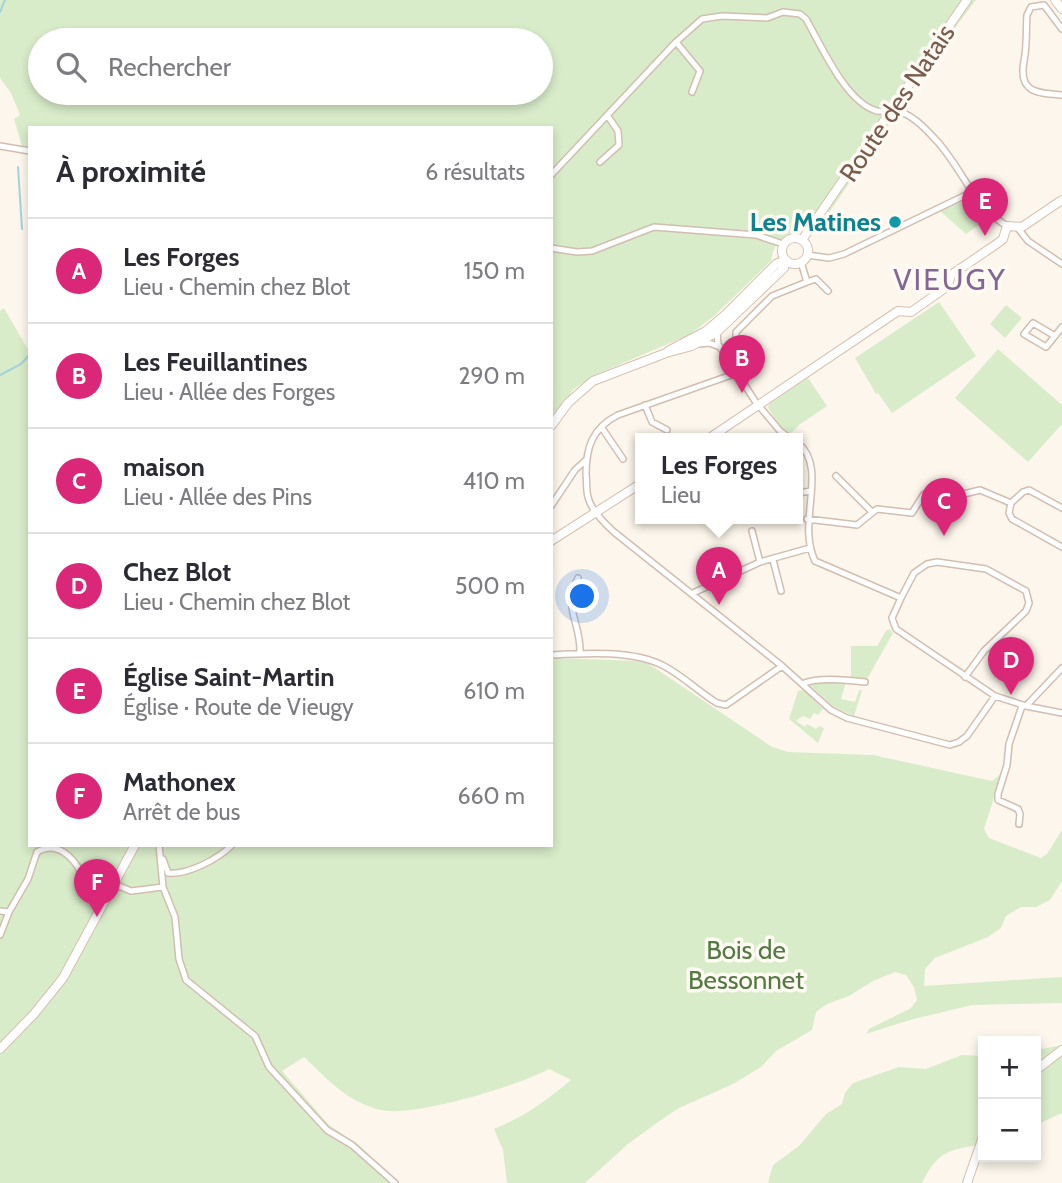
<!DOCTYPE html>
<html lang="fr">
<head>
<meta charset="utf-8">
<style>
  :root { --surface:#fff; --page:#f2f2f3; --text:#2b2b33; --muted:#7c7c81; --line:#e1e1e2; --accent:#db2777 }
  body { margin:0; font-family:Cabin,sans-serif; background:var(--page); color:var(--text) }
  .controls { position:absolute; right:21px; bottom:21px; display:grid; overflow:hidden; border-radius:0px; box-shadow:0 4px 10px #0003 }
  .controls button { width:63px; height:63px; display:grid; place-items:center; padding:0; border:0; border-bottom:2px solid var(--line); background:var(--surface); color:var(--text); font:35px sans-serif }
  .you { position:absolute; left:583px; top:597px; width:24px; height:24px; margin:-18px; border:5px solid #fff; border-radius:50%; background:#1a73e8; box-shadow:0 0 0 10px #1a73e833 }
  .badge { display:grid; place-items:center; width:46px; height:46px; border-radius:50%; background:var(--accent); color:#fff; font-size:23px; font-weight:700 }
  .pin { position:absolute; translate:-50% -58px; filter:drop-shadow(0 2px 4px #0008) }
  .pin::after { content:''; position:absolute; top:37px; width:24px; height:21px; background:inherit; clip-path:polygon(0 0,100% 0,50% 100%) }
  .popup { position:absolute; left:635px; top:433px; width:168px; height:91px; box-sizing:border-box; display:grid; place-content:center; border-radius:0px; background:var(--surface); filter:drop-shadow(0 2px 5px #0005); font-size:23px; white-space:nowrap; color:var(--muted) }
  .popup b { font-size:26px; color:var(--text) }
  .popup::after { content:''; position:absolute; left:50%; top:100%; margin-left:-14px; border:14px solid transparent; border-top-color:var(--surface) }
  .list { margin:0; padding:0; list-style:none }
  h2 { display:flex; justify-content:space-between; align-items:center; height:91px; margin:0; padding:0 28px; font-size:30px }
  h2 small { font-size:23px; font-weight:400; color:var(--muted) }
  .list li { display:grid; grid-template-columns:46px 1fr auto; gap:21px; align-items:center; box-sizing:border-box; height:105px; padding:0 28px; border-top:2px solid var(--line) }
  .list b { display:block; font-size:26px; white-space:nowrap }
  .list p { margin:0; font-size:23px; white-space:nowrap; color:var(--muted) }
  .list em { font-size:23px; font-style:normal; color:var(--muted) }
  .icon { flex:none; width:38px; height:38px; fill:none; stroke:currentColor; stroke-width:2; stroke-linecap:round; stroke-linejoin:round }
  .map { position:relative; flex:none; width:1062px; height:1183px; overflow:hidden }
  .search { position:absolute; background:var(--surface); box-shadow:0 4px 10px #0003; left:28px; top:28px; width:525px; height:77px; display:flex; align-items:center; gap:18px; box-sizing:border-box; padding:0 24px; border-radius:38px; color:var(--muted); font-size:26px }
  .panel { position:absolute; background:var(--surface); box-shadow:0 4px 10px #0003; left:28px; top:126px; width:525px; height:721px; border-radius:0px }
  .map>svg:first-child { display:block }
</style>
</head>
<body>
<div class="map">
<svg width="1062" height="1183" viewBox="0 0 1062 1183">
  <rect width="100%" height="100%" fill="#fdf6ec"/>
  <path fill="#d8ecc9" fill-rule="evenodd" d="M0 0H976L951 33 816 232C794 225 774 237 771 261L714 316 689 335 595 375 574 389 551 419V128H30V148L22 146 14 119 20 115 11 93 0 78ZM40 40H541V93H40Z
    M964 200 973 202 987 219 966 234 940 211Z
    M939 302 976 356 892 413 878 393 876 394 855 358Z
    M1006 305 1022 318 1005 338 990 324Z
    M4 308 27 348 30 346V845H551V662L555 658 639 661 649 664 772 747 788 752 873 755 992 781 1002 773 984 829 989 838 1041 858 1047 854 1062 830V881L1050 900 1036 907H1021L1006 916 1001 928 988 937 935 958 925 969 924 986 1062 977V1003L972 1005 910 1020 866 1034 869 1029 911 1008 917 1000 914 987 906 975 895 972 873 981 849 996 827 1004 816 1012 812 1030 776 1051 761 1067 733 1084 679 1108 661 1120 628 1144 585 1183H507L503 1150 494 1129C524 1117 546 1101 571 1080L549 1069C517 1086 424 1114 389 1111 381 1111 370 1107 363 1104 340 1094 322 1074 304 1057L282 1071 329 1125 359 1145 396 1183H0V311Z
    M998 349 1062 405V424L1028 462 955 398Z
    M808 378 827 406 799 425 791 433 780 426 768 408 769 404Z
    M889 629 893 633 866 681 851 677V646H877L886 631Z
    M811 682H846L841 699 855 702 859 690 862 691 854 716 834 707 809 684Z
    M804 690 823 709 818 715 814 713 810 719 803 716 796 721 805 727 807 724 816 729 819 726 824 728 818 743 789 719 798 691Z
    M1062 1045V1113L1036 1125V1050Z
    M962 1055 983 1056V1144C950 1150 938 1150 922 1183H768L773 1165 799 1146 826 1114 842 1104 845 1093 853 1083 899 1067 926 1069Z"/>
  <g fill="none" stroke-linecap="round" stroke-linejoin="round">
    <path stroke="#a5d3da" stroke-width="2" d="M0 12 5 0
      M18 167 22 229
      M0 375 21 364 30 354"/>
    <defs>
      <path id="street" d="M1062 29 1044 5 1031 7 1027 15C1026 30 1027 47 1024 61 1018 93 1037 93 1062 95
        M676 42 700 71 692 92
        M0 146 30 151
        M600 162 619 145 618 131 607 115
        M551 175 676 42 702 19 722 16 767 18 783 12 800 14 806 19C821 45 846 103 877 111 882 112 888 110 893 110 910 112 925 128 936 140 962 168 973 206 1007 226
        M1017 227 1028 241 1062 264
        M551 248 577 252 592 251 654 227 756 235 783 244
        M807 255 829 258 844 254 972 192
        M807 282 816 279 828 291
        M1033 323 1055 336 1046 347 1024 334Z
        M717 332 718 344 755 401 780 431 791 439
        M1055 336 1062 327
        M700 344 709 343 720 347
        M752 370 736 347V332L772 296 807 282 801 262
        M737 373 618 415C592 428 586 448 586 474 587 481 586 490 588 497 591 510 604 523 614 532L782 666 831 710 847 718 950 745 959 742 967 736 995 696 1026 706 1062 668
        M645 405 652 422 667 430
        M602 428 623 459
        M798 443C829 468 796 522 815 561L901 598 892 618 896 629 995 696
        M836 476 872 512
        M798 493 811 491
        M1011 503 1009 513 1012 519 1062 547
        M551 506 575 470 586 460
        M807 519 857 525 877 509 912 513 924 494H964L980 490 1011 503 1023 492 1029 490 1062 508
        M752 531 760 562
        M773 560 781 591
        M578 578C562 609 581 621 580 653
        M693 593 760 562 810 548
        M901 598 914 573 927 564 937 562 986 569 1026 591 1029 603 1026 611 984 651 965 677
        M551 655C585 653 634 650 664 666 683 676 699 692 717 703L726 705 782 666
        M802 684C816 677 849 680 865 682
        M1026 706 1062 713
        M1019 824 1020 814 1018 809 998 800V794L1007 765 1009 744 1022 706
        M159 845 163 887 175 917 179 959 186 980 255 1036 269 1067 327 1130 352 1145 395 1183
        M163 859 168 873C188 875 218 859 232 845
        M114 884 131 891 163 887
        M0 911 9 912 28 879 37 852C57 840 73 857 82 874 84 880 84 886 86 891 90 898 96 903 102 908
        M0 935 9 912"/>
      <path id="secondary" d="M1055 0 1062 9
        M782 251a13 13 0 1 1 26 0a13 13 0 1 1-26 0Z
        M802 240 967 0
        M668 351 706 331 726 314 776 264 786 260
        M551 426 568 403 593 381 666 353 692 346 717 332 784 268 786 260
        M708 439 898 311 911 312 948 286 951 275 998 243 1003 239 1007 226 1022 227 1062 200
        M551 541 640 484
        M0 1049 34 1014 63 978 135 845
        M1036 1070 1062 1050
        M967 1183 983 1137"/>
    </defs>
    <use href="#street" stroke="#d1beb0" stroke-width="8"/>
    <use href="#secondary" stroke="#d6c0b0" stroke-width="10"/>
    <use href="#street" stroke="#fff" stroke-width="5"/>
    <use href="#secondary" stroke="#fff" stroke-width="8"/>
  </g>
  <circle fill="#0f9aa8" stroke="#fffaf3" stroke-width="2.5" cx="895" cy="222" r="7"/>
  <g text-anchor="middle" stroke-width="7" stroke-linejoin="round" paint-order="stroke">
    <g font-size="26" fill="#7a5c4d" stroke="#fffaf3">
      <text transform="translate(897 103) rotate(-56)" y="9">Route des Natais</text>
    </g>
    <g font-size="26" font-weight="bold" fill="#0d838f" stroke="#fffaf3" text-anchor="end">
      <text x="881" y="231">Les Matines</text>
    </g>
    <g font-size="26" fill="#537a41" stroke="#fffaf3">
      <text x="746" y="959">Bois de<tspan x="746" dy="30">Bessonnet</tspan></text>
    </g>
    <g font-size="30" letter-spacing="2" fill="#846695" stroke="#fffaf3">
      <text x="950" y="290">VIEUGY</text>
    </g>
  </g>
</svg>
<div class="controls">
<button>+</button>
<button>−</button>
</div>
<div class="you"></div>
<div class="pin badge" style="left:719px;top:605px">A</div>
<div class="popup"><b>Les Forges</b>Lieu</div>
<div class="pin badge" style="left:742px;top:393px">B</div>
<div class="pin badge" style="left:944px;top:536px">C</div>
<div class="pin badge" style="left:1011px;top:695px">D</div>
<div class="pin badge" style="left:985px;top:236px">E</div>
<div class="pin badge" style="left:97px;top:917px">F</div>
<div class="search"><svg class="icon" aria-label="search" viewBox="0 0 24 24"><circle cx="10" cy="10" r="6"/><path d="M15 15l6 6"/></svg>Rechercher</div>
<section class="panel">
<h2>À proximité<small>6 résultats</small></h2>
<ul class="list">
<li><span class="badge">A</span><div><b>Les Forges</b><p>Lieu · Chemin chez Blot</p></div><em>150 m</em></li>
<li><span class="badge">B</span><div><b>Les Feuillantines</b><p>Lieu · Allée des Forges</p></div><em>290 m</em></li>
<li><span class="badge">C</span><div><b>maison</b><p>Lieu · Allée des Pins</p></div><em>410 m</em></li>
<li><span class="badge">D</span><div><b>Chez Blot</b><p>Lieu · Chemin chez Blot</p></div><em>500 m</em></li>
<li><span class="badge">E</span><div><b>Église Saint-Martin</b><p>Église · Route de Vieugy</p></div><em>610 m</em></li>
<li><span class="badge">F</span><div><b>Mathonex</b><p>Arrêt de bus</p></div><em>660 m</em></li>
</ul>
</section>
</div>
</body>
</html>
